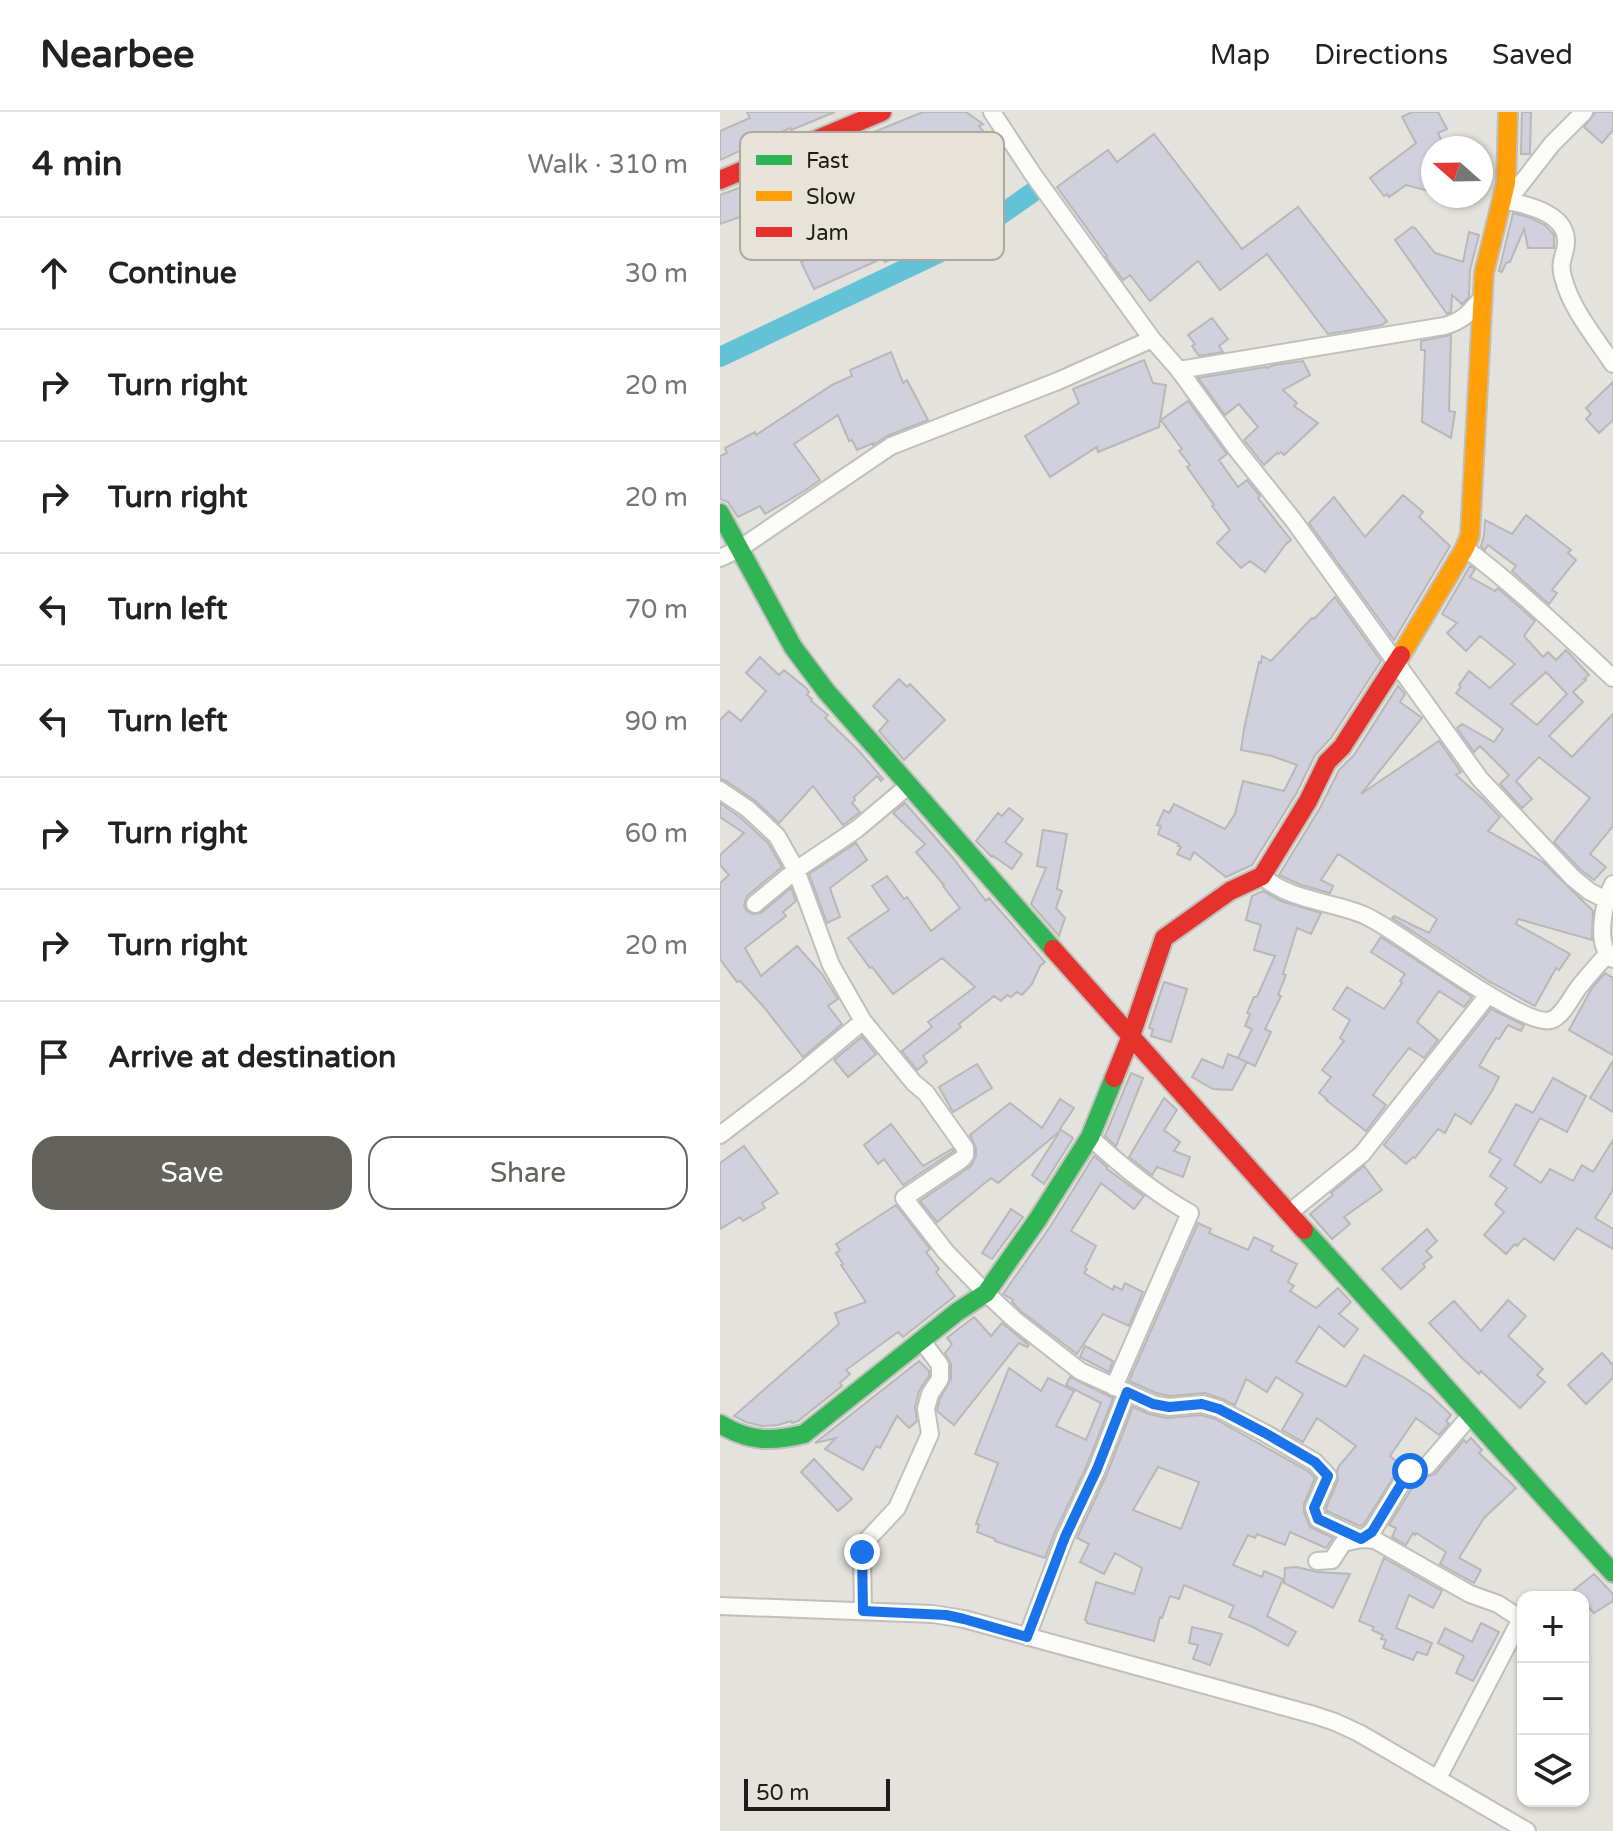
<!DOCTYPE html>
<html lang="en">
<head>
<meta charset="utf-8">
<style>
  :root { --surface:#fff; --page:#f2f2f2; --text:#222; --muted:#767676; --line:#e0e0e0; --accent:#63625d }
  body { margin:0; font-family:"Varela Round",sans-serif; background:var(--page); color:var(--text) }
  .controls { position:absolute; right:24px; bottom:24px; display:grid; overflow:hidden; border-radius:16px; box-shadow:0 2px 6px #0004 }
  .controls button { width:72px; height:72px; display:grid; place-items:center; padding:0; border:0; border-bottom:2px solid var(--line); background:var(--surface); color:var(--text); font:40px sans-serif }
  .compass { position:absolute; left:701px; top:24px; width:72px; height:72px; border-radius:50%; background:var(--surface); box-shadow:0 2px 6px #0004; rotate:290deg }
  .scale { position:absolute; left:24px; bottom:20px; width:146px; box-sizing:border-box; padding-left:8px; border:4px solid #1e1d19; border-top:0; font-size:22px; line-height:28px; white-space:nowrap; color:#1e1d19; -webkit-text-stroke:6px #e8e3d9; paint-order:stroke }
  .stop { position:absolute; width:24px; height:24px; margin:-18px; border:6px solid #1a73e8; border-radius:50%; background:#fff }
  .stop.end { background:#1a73e8; border-color:#fff; box-shadow:0 2px 8px #0008 }
  .list { margin:0; padding:0; list-style:none }
  h2 { display:flex; justify-content:space-between; align-items:center; height:104px; margin:0; padding:0 32px; font-size:34px }
  h2 small { font-size:26px; font-weight:400; color:var(--muted) }
  .list li { display:grid; grid-template-columns:52px 1fr auto; gap:24px; align-items:center; box-sizing:border-box; height:112px; padding:0 32px; border-top:2px solid var(--line) }
  .list b { display:block; font-size:30px; white-space:nowrap }
  .list em { font-size:26px; font-style:normal; color:var(--muted) }
  .actions { display:flex; gap:16px; padding:24px 32px }
  .actions a { flex:1; padding:18px 0; border:2px solid var(--accent); border-radius:24px; text-align:center; font-size:28px; color:var(--accent) }
  .actions .main { background:var(--accent); color:#fff }
  .icon { flex:none; width:44px; height:44px; fill:none; stroke:currentColor; stroke-width:2; stroke-linecap:round; stroke-linejoin:round }
  .map { position:relative; flex:none; width:893px; height:1719px; overflow:hidden }
  header { display:flex; align-items:center; gap:48px; box-sizing:border-box; height:112px; padding:0 40px; background:var(--surface); border-bottom:2px solid var(--line) }
  header strong { font-size:38px }
  nav { display:flex; gap:44px; margin-inline-start:auto; font-size:28px }
  main { display:flex }
  aside { flex:1; background:var(--surface) }
  .map>svg:first-child { display:block }
</style>
</head>
<body>
<header>
<strong>Nearbee</strong>
<nav><a>Map</a><a>Directions</a><a>Saved</a></nav>
</header>
<main>
<aside>
<h2>4 min<small>Walk · 310 m</small></h2>
<ul class="list">
<li><svg class="icon" aria-label="ahead" viewBox="0 0 24 24"><path d="M12 20V5M6 11l6-6 6 6"/></svg><div><b>Continue</b></div><em>30 m</em></li>
<li><svg class="icon" aria-label="right" viewBox="0 0 24 24"><path d="M7 20v-9h11M14 6l5 5-5 5"/></svg><div><b>Turn right</b></div><em>20 m</em></li>
<li><svg class="icon" aria-label="right" viewBox="0 0 24 24"><path d="M7 20v-9h11M14 6l5 5-5 5"/></svg><div><b>Turn right</b></div><em>20 m</em></li>
<li><svg class="icon" aria-label="left" viewBox="0 0 24 24"><path d="M17 20v-9H6M10 6l-5 5 5 5"/></svg><div><b>Turn left</b></div><em>70 m</em></li>
<li><svg class="icon" aria-label="left" viewBox="0 0 24 24"><path d="M17 20v-9H6M10 6l-5 5 5 5"/></svg><div><b>Turn left</b></div><em>90 m</em></li>
<li><svg class="icon" aria-label="right" viewBox="0 0 24 24"><path d="M7 20v-9h11M14 6l5 5-5 5"/></svg><div><b>Turn right</b></div><em>60 m</em></li>
<li><svg class="icon" aria-label="right" viewBox="0 0 24 24"><path d="M7 20v-9h11M14 6l5 5-5 5"/></svg><div><b>Turn right</b></div><em>20 m</em></li>
<li><svg class="icon" aria-label="arrive" viewBox="0 0 24 24"><path d="M6 21V4h12l-3 4 3 4H6"/></svg><div><b>Arrive at destination</b></div></li>
</ul>
<div class="actions"><a class="main">Save</a><a>Share</a></div>
</aside>
<div class="map">
<svg width="893" height="1719" viewBox="0 0 893 1719">
  <rect width="100%" height="100%" fill="#e4e2dc"/>
  <g fill="none" stroke-linecap="round" stroke-linejoin="round">
    <path stroke="#64c2d7" stroke-width="20" d="M0 245 242 130 316 78"/>
  </g>
  <path fill="#d1d1de" stroke="#b9b8b7" stroke-width="2" fill-rule="evenodd" d="M27 0H115L71 18 70 16 0 48V19L30 6Z
    M203 0H246L263 12 259 14 267 24 237 49 230 50 231 54 214 60 212 56 168 78 197 132 165 150 163 146 94 177 81 150 127 126 106 92 98 96 93 83 46 99 45 96 0 112V83L91 49 90 47 122 33Z
    M692 0H718L727 17 718 21 723 32 713 36V80L686 73 669 85 667 82 664 84 650 66 696 31 682 5Z
    M802 0H811L810 42H801Z
    M876 0H893V18L882 31 864 15Z
    M434 22 522 137 578 95 667 209 662 213 608 222 547 142 500 178 478 149 430 189 410 163 403 168 386 145 387 144 337 75 388 38 397 50Z
    M793 101 808 105 825 113 834 123V136H808L804 117 790 150 786 151 782 160 779 159Z
    M692 115 695 116 715 141 743 150 749 120 759 123 750 158 749 185 742 192 732 183 731 200 727 202 675 128Z
    M492 206 508 227 499 234 503 240 479 244 472 234 475 232 468 223Z
    M731 223 729 299 735 300 731 326 702 310 705 238H701V229Z
    M171 240 183 271 187 268 208 308 167 324 153 333V331L137 338 132 328 129 329 118 303 74 332 100 368 84 379 45 402 40 394 18 405 8 390 0 387V344L7 341 5 336 35 320 36 323 112 273 132 264 130 258Z
    M424 248 433 271 446 273 439 315 378 340 377 335 330 365 305 324 359 291 353 277Z
    M583 249 590 263 563 278 577 291 574 294 598 311 564 343 561 340 558 342 557 341 544 353 524 328 538 315 519 292 505 303 478 266 546 255 547 256 554 253Z
    M893 270V308L879 321 866 307 871 302 866 296Z
    M468 289 507 342 499 348 518 375 527 368 540 384 538 386 571 428 566 432 545 460 530 449 521 456 497 431 510 418 492 394 494 393 467 355 470 353 459 339 462 337 441 308Z
    M683 383 703 400 699 405 730 434 674 528 589 411 614 385 645 425Z
    M806 403 851 438 848 441 856 448 832 478 837 481 829 492 792 459 796 454 768 433 765 438 761 434 764 424 765 408 792 422Z
    M750 454 755 457 750 465 775 479 778 476 815 509 804 524 823 545 828 540 836 548 846 538 869 563 864 567 866 568 853 580 863 590 829 624 852 645 893 602V714L870 742 886 755 874 768 861 758 834 730 870 686 819 645 796 669 812 687 802 696 780 672 789 663 760 634 754 640 737 616 742 612 774 630 783 617 736 581 741 575 739 573 749 559 770 576 795 552 760 524 746 539 727 521 737 511 722 502ZM826 560 847 582 817 613 791 592Z
    M615 485 661 549 611 626 595 643 576 682 532 753 506 765 474 740 470 748 457 742 461 735 458 734 459 732 438 722 441 714 437 713 444 698 449 701 454 692 505 717 515 702 523 669 564 679 577 653 552 644 521 638 524 617 539 550 541 551 542 544 551 549 592 506 594 507Z
    M40 545 59 563 64 558 86 576 89 580 87 583 92 587 91 589 108 603 105 606 139 639 163 667 161 669 157 664 134 685 135 688 132 691 140 700 123 713 93 674 59 711 34 688 6 669 0 667V608L9 599 21 609 46 579 26 561Z
    M179 567 187 575 190 572 225 608 184 648 159 619 168 609 153 594Z
    M678 574 685 582 680 590 702 606 641 682 719 629 741 660 736 663 764 688 780 705 768 719 823 750 873 799 872 828 798 807 796 812 850 842 839 858 836 856 815 894 770 870 672 806 674 804 709 821 717 807 618 742 601 768 613 774 610 781 581 773 559 763 600 696 619 658 634 643Z
    M0 691 21 706 48 731 62 755 27 784 24 793 26 798 32 802 41 801 71 776 76 789 63 800 66 804 25 836 41 864 77 834 102 862 118 887 108 894 122 912 83 945 43 894 20 869 17 870 0 847V771L9 763 0 753V743L24 721 0 705Z
    M185 691 233 746 266 789 269 786 325 850 320 854 312 872 302 883 297 880 291 885 287 883 281 889 274 884 239 912 241 915 203 944 207 950 197 958 182 939 212 915 208 910 255 875 222 846 173 882 152 855 150 856 128 826 169 798 152 774 167 764 184 787 187 785 211 819 240 796 223 774 224 773 196 740 205 732 173 701Z
    M289 696 303 707 285 730 302 742 292 757 273 744 272 745 256 729 278 701 282 704Z
    M323 718 347 722 337 777 342 779 336 796 345 806 339 824 311 792 326 756 317 754Z
    M136 731 147 748 110 776 120 805 107 811 89 762Z
    M543 779 561 789 601 801 591 822 577 816 563 862 566 863 558 883 561 884 545 917 551 920 535 954 518 946 532 917 525 914 530 902 527 901 534 885H537L555 844 534 838 541 813 526 808 532 784Z
    M661 825 752 885 744 895 719 879 697 910 718 928 704 946 689 936 671 959 653 983 666 993 646 1019 606 988 607 987 599 981 611 965 602 958 624 929 620 926 630 908 613 897 627 875 664 897 682 871 680 869 685 862 651 840Z
    M885 861 893 866V943L849 918 872 876Z
    M444 870 467 877 451 930 431 924 433 917 429 916Z
    M771 897 804 913 801 919 788 913 779 927 776 926 759 954 779 965 772 979 751 1012 735 1002 725 1021 718 1017 695 1046 693 1045 686 1052 664 1033Z
    M142 925 156 942 128 965 114 948Z
    M508 942 527 950 512 978 493 977 472 965 482 947 503 956Z
    M893 949V1000L870 986Z
    M257 952 272 976 233 1000 219 975Z
    M411 961 423 966 396 1034 385 1024Z
    M833 966 866 984 847 1020 820 1006 794 1053 821 1071 830 1057 853 1069 862 1053 873 1060 893 1028V1078L875 1106 893 1117V1137L857 1116 834 1148 804 1126 797 1134 795 1132 786 1142 764 1123 784 1100 775 1092 787 1076 770 1064 781 1047 769 1040 796 992 813 1001Z
    M444 986 457 998 444 1018 460 1030 454 1039 470 1045 463 1065 437 1055 432 1063 409 1045Z
    M340 987 354 996 340 1017 353 1026 324 1072 312 1063 340 1019 278 1071 271 1066 217 1110 200 1089 251 1054 256 1044V1036L250 1023 290 991 322 1016Z
    M171 1012 203 1054 232 1037 234 1039 183 1073 164 1047 158 1052 144 1033Z
    M24 1034 58 1081 42 1091 45 1096 23 1109 20 1105 0 1117V1051Z
    M374 1044 387 1055V1057L424 1084 414 1097 381 1071 351 1119 376 1134 365 1156 367 1157 364 1161 393 1178 394 1174 402 1178 405 1171 423 1180 409 1214 383 1202 357 1242 302 1200 292 1190 293 1188 283 1182 330 1115Z
    M644 1054 662 1078 624 1105 630 1112 612 1127 590 1102 613 1083 611 1081Z
    M176 1093 210 1137 206 1140 219 1157 216 1160 235 1184 183 1225 178 1220 126 1258 130 1262 120 1271 122 1274 78 1309 72 1311 71 1309 58 1313 42 1314 26 1310 14 1304 119 1212 115 1201 146 1190 121 1153 123 1152 116 1141 120 1138 116 1132Z
    M291 1097 303 1105 272 1147 262 1141Z
    M478 1111 491 1117 489 1121 528 1138 534 1125 553 1134 551 1139 577 1152 568 1170 574 1174 570 1179 596 1196 618 1176 631 1190 619 1202 638 1217 624 1235 599 1214 576 1250 626 1275 644 1243 685 1266 711 1284 731 1303 726 1309 729 1312 719 1323 696 1306 670 1344 681 1353 644 1412 640 1414 607 1399 606 1396 618 1368 617 1359 619 1354 636 1334 597 1306 583 1330 562 1318 583 1282 556 1265 547 1280 526 1267 515 1293 502 1287 485 1281 450 1284 436 1281 409 1269Z
    M707 1117 717 1129 706 1139 712 1145 703 1152 705 1155 681 1177 662 1157Z
    M788 1188 806 1204 788 1224 823 1257 817 1263 825 1270 800 1296 761 1259 759 1262 742 1246 709 1211 734 1189 761 1219Z
    M254 1205 271 1224 282 1211 309 1233 307 1235 299 1231 234 1313 218 1300 217 1298 220 1287 231 1267V1252L225 1241 232 1232 227 1226Z
    M365 1234 393 1249 389 1260 360 1245Z
    M882 1241 893 1253V1266L866 1292 848 1273Z
    M199 1249 209 1259V1264L199 1279 195 1295 197 1309 189 1316 177 1304 160 1336 156 1334 143 1358 105 1337 116 1326 95 1331Z
    M289 1256 321 1279 328 1266 354 1279 336 1314 366 1328 381 1291 346 1273 350 1265 393 1286 367 1353 335 1420 325 1446 275 1429V1427L257 1420 259 1413 256 1412 278 1351 255 1342Z
    M413 1295 429 1302 447 1306 481 1303 495 1307 588 1359 595 1366 584 1392V1400L590 1415 613 1426 606 1436 570 1420 565 1433 537 1422 535 1426 528 1423 513 1453 542 1465 544 1459 563 1467 547 1504 576 1520 568 1534 533 1515 509 1505 514 1494 464 1473 459 1487 450 1484 442 1506 440 1505 434 1529 367 1511V1509L365 1508 376 1470 414 1482 422 1456 395 1441 384 1462 360 1450 369 1432 357 1426 387 1362ZM438 1355 479 1370 461 1417 413 1398Z
    M751 1326 762 1338 759 1341 796 1376 764 1406 739 1446 761 1458 754 1471 720 1452 726 1440 696 1421 695 1423 693 1421 686 1433 672 1425 676 1416 669 1413 697 1368 715 1362 744 1328 746 1331Z
    M94 1347 132 1387 118 1399 81 1360Z
    M664 1446 722 1479 713 1496 689 1483 676 1516 712 1531 707 1543 697 1540 693 1548 663 1536 666 1528 661 1527 663 1523 652 1518 654 1515 639 1509Z
    M577 1455 597 1460 630 1462 613 1496 564 1471 565 1456Z
    M874 1462 893 1482V1489L874 1501 863 1490V1485H859L854 1478Z
    M761 1511 779 1520 753 1569 736 1561 744 1544 718 1531 725 1516 752 1530Z
    M472 1515 502 1522 490 1553 473 1547 478 1533 469 1531Z"/>
  <g fill="none" stroke-linecap="round" stroke-linejoin="round">
    <defs>
      <path id="street" d="M272 0 312 61 432 227 459 258 518 339 574 409 760 667 853 766 869 779 886 788
        M782 88C804 92 845 100 846 128 847 142 838 147 843 165 851 197 875 225 893 252
        M782 88 797 77 832 32 864 0
        M459 258 724 214C743 209 749 201 762 186
        M745 436C798 476 845 522 893 566
        M0 446 19 437 171 334 338 269 432 227
        M0 678 28 697 57 724 76 758 111 853 143 909 194 971 206 981 245 1036V1043L242 1047 184 1086 226 1140 266 1181 295 1208 360 1259 433 1292 449 1295 482 1292 499 1297 545 1321 595 1350 608 1364 594 1396 598 1407 641 1427 655 1428 750 1482 778 1492 801 1507 718 1666
        M542 764C570 789 611 789 644 803 663 812 680 825 697 836 718 850 810 915 831 908 843 904 851 885 859 875 868 864 877 853 887 843
        M893 772C884 789 874 834 893 847
        M35 792 76 758 137 717 188 674
        M0 1023 77 964 143 909
        M370 1025C401 1054 433 1080 470 1101L394 1275
        M569 1101 642 1042 768 883
        M597 1449 612 1448 623 1431 641 1427 652 1420 683 1369 690 1359 707 1354 750 1304
        M0 1494 213 1502 244 1507 594 1603 615 1610 639 1621 807 1719
        M143 1499 142 1440 148 1427 177 1396 210 1322 206 1297 210 1282 220 1267V1253L202 1229
        M307 1525 345 1425 377 1357 407 1280"/>
      <path id="fast" d="M0 401 73 535 106 579 333 837
        M584 1118C688 1231 789 1348 893 1461
        M0 1312C30 1330 51 1330 84 1322L237 1200 266 1181 318 1107 370 1025 394 966"/>
      <path id="slow" d="M681 543 745 436 750 423 764 161 786 71 788 0"/>
      <path id="jam" d="M0 68 162 0
        M333 837 584 1118
        M394 966 411 924 444 826 510 779 542 764 588 689 607 650 622 635 681 543"/>
    </defs>
    <use href="#street" stroke="#c1bfbb" stroke-width="20"/>
    <use href="#fast" stroke="#c1bfbb" stroke-width="22"/>
    <use href="#slow" stroke="#c1bfbb" stroke-width="22"/>
    <use href="#jam" stroke="#c1bfbb" stroke-width="22"/>
    <use href="#street" stroke="#fbfbfa" stroke-width="16"/>
    <use href="#fast" stroke="#30b455" stroke-width="18"/>
    <use href="#slow" stroke="#ff9f0a" stroke-width="18"/>
    <use href="#jam" stroke="#e5322d" stroke-width="18"/>
  </g>
  <g fill="none" stroke-linecap="round" stroke-linejoin="round">
    <path stroke="#1a73e8" stroke-width="10" d="M142 1440 143 1499 226 1503 244 1507 307 1525 345 1425 377 1357 407 1280 433 1292 449 1295 482 1292 499 1297 545 1321 595 1350 608 1364 594 1396 598 1407 641 1427 652 1420 683 1369 690 1359"/>
  </g>
  <rect x="20" y="20" width="264" height="128" rx="12" fill="#e8e3d9" stroke="#aba89f" stroke-width="2"/>
  <rect x="36" y="43" width="36" height="10" fill="#30b455"/>
  <rect x="36" y="79" width="36" height="10" fill="#ff9f0a"/>
  <rect x="36" y="115" width="36" height="10" fill="#e5322d"/>
  <g font-size="22" fill="#1e1d19">
    <text x="86" y="56">Fast</text>
    <text x="86" y="92">Slow</text>
    <text x="86" y="128">Jam</text>
  </g>
</svg>
<div class="controls">
<button>+</button>
<button>−</button>
<button><svg class="icon" aria-label="layers" viewBox="0 0 24 24"><path d="M12 4l9 5-9 5-9-5zM3 14l9 5 9-5"/></svg></button>
</div>
<svg class="compass" viewBox="-18 -18 36 36"><path d="M0-13l5 13h-10z" fill="#e53935"/><path d="M0 13l5-13h-10z" fill="#767676"/></svg>
<div class="scale">50 m</div>
<div class="stop" style="left:690px;top:1359px"></div>
<div class="stop end" style="left:142px;top:1440px"></div>
</div>
</main>
</body>
</html>
